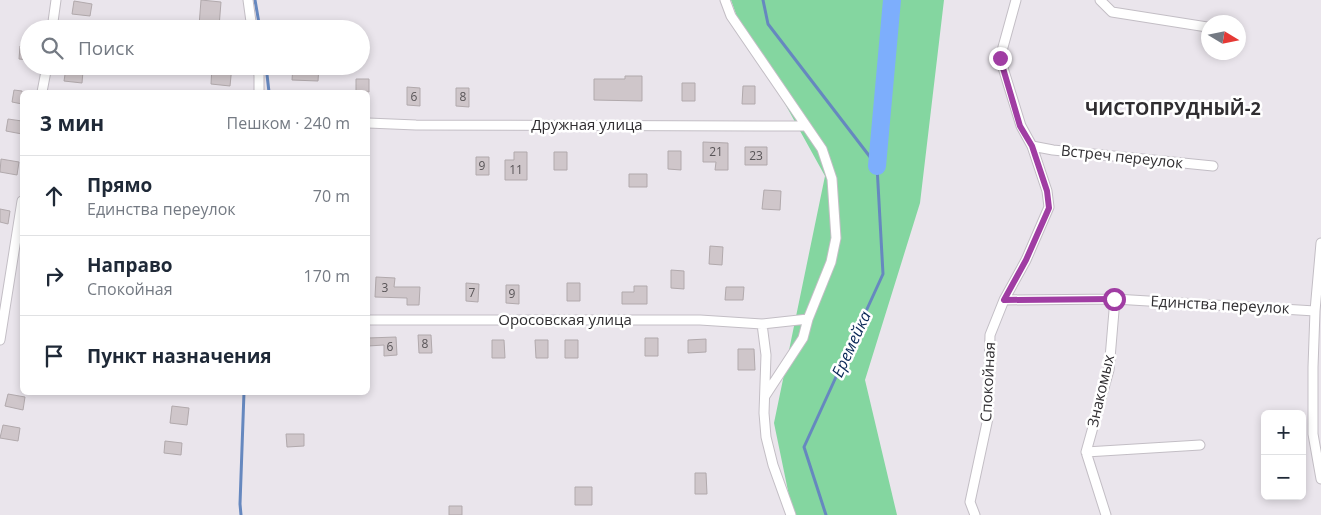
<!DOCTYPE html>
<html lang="ru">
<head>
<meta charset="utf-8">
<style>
  :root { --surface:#fff; --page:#f6f6f7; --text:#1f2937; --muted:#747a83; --line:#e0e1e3 }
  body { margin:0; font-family:"Open Sans",sans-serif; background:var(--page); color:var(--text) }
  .controls { position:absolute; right:15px; bottom:15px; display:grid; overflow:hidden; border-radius:8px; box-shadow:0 2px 8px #0003 }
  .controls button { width:45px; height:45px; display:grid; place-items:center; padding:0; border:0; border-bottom:1px solid var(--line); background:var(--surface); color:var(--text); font:25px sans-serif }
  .compass { position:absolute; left:1201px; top:15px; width:45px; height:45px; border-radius:50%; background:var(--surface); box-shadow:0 2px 8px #0003; rotate:100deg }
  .stop { position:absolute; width:15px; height:15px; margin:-11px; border:4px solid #a03da3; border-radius:50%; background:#fff }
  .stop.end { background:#a03da3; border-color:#fff; box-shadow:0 1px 5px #0008 }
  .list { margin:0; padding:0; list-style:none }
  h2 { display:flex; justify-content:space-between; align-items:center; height:65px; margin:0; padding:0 20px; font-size:21px }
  h2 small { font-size:16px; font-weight:400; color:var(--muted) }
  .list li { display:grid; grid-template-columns:32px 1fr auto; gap:15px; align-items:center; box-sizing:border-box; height:80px; padding:0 20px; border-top:1px solid var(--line) }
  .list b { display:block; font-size:19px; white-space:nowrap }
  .list p { margin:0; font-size:16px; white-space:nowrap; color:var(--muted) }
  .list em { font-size:16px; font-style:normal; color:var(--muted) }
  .icon { flex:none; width:28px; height:28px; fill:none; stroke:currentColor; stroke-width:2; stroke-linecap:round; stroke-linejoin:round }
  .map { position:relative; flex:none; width:1321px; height:515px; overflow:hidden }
  .search { position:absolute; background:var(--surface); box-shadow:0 2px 8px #0003; left:20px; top:20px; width:350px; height:55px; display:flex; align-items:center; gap:12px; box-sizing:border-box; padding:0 18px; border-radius:28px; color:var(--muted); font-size:19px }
  .panel { position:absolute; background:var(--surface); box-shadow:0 2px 8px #0003; left:20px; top:90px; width:350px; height:305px; border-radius:8px }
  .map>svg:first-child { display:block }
</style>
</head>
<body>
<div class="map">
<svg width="1321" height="515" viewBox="0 0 1321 515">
  <rect width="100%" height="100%" fill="#eae5ec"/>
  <path fill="#84d6a0" d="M731 0H944L920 203 865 380 897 515H793L774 423 825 176 737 17Z"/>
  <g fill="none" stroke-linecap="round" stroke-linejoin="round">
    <path stroke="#6688bf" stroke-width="3" d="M255 0 260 29
      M763 0 768 24 877 166 883 274 804 447 826 515
      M266 66 269 92
      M241 515 240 504 244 392"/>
    <path stroke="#7daefc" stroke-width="18" d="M877 166 892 0"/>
  </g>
  <path fill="#cfc6ca" stroke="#b1a9ac" d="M201 0 221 2 219 27 199 26Z
    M74 1 92 4 90 16 72 14Z
    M20 46 29 47V60L19 59Z
    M212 66H232L230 86 211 84Z
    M293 66H319L318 81 292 80Z
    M66 68 83 71 82 83 64 81Z
    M625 76H642V101L594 100V79H625Z
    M356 79H369V92H356Z
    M682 83H695V101H682Z
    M743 86H755V104H742Z
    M407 87 420 88V106L407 105Z
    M456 88H469V107L456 106Z
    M14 90 22 91V104L12 102Z
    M8 119 22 121V134L6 131Z
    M703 142 728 143V170H715L716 162H703Z
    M745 147H767V165H745Z
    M668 151H681V170L668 169Z
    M514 152H527V180H505V160H514Z
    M554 152H567V170H554Z
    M476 157H489V175H476Z
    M1 159 19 162 17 175 0 172Z
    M629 174H647V187H629Z
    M764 190 781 191 780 210 762 209Z
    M0 209 10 211 8 224 0 222Z
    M710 246 723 247 722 265 709 264Z
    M671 270 684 271V289L671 288Z
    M376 277 395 278 394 287H420L419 305H407V298L375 297Z
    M466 283 479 284 478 302 466 301Z
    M567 283H580V301H567Z
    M506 285H519V304L506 303Z
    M634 286H647V304H622V292H634Z
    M726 287H744L743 300H725Z
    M418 335H431L432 353H419Z
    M396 337 397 355 384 356V345L368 346V338Z
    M645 338H658V356H645Z
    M706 339V352L688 353V340Z
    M492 340H504L505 358H492Z
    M535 340H548V358H536Z
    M565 340H578V358H565Z
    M738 349H754L755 370H738Z
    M8 394 25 397 23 410 5 406Z
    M172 406 189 408 187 425 170 423Z
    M3 425 20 428 18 441 0 438Z
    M286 434H304V446L287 447Z
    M165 441 182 443 181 455 164 453Z
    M695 473H706L707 494H695Z
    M575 487H592V505H575Z
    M449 506H462V515H449Z"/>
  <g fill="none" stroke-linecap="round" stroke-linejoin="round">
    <defs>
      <path id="street" d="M248 0 252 29
        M1100 0 1112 12 1207 27
        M52 29 56 0
        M258 66 259 76V92
        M42 92 47 66
        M368 123 416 125 806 126
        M1032 146 1053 150 1213 166
        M1321 243 1315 311 1313 367V434L1321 479
        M1004 300 1115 299 1315 311
        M368 320H700L762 324 808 319 831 262 836 238 832 179 822 149 731 16 725 0
        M762 324 766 355 764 413 766 437 773 465 791 515
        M0 340 22 201
        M765 396 803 338 808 319
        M1086 452 1200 445
        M975 515 970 502 988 418 990 335 1004 300 1026 260 1049 207 1047 191 1032 146 1021 126 1000 58 1016 0
        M1106 515 1086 452 1109 370 1115 299"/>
    </defs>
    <use href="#street" stroke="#c3bec5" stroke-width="11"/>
    <use href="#street" stroke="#fff" stroke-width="9"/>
  </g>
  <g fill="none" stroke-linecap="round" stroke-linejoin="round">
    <path stroke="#a03da3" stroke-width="6" d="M1000 58 1020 126 1032 146 1047 191 1049 208 1026 260 1004 300 1114 299"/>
  </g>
  <g text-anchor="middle" stroke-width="5" stroke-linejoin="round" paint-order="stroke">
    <g font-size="12" fill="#585457">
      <text x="414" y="101">6</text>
      <text x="463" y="101">8</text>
      <text x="716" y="156">21</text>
      <text x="756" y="160">23</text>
      <text x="482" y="170">9</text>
      <text x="516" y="174">11</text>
      <text x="385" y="292">3</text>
      <text x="472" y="297">7</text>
      <text x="512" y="298">9</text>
      <text x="425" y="348">8</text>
      <text x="390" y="351">6</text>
    </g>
    <g font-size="15" fill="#302e31" stroke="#fff">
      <text x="587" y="130">Дружная улица</text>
      <text transform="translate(1122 157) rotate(6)" y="5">Встреч переулок</text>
      <text transform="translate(1220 305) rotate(3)" y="5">Единства переулок</text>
      <text x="565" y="325">Оросовская улица</text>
      <text transform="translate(988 382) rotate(-87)" y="5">Спокойная</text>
      <text transform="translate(1101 391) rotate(-77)" y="5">Знакомых</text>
    </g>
    <g font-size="16" font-style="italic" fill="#092756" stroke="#fff">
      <text transform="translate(851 344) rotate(-65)" y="6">Еремейка</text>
    </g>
    <g font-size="18" font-weight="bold" fill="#302e31" stroke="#fff">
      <text x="1173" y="115">ЧИСТОПРУДНЫЙ-2</text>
    </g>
  </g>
</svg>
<div class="controls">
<button>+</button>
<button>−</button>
</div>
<svg class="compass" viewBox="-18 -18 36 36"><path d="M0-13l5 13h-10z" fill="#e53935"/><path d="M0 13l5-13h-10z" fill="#747a83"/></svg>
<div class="stop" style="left:1114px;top:299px"></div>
<div class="stop end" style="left:1000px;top:58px"></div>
<div class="search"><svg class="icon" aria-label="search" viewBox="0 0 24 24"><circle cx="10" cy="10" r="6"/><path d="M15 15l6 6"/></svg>Поиск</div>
<section class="panel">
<h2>3 мин<small>Пешком · 240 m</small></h2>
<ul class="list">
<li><svg class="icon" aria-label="ahead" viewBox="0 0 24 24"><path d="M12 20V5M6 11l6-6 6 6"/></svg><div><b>Прямо</b><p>Единства переулок</p></div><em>70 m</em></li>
<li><svg class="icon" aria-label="right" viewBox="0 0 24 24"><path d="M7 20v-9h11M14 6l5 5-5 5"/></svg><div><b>Направо</b><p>Спокойная</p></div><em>170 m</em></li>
<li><svg class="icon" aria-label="arrive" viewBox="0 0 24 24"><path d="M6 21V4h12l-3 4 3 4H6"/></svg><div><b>Пункт назначения</b></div></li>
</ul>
</section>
</div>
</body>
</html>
